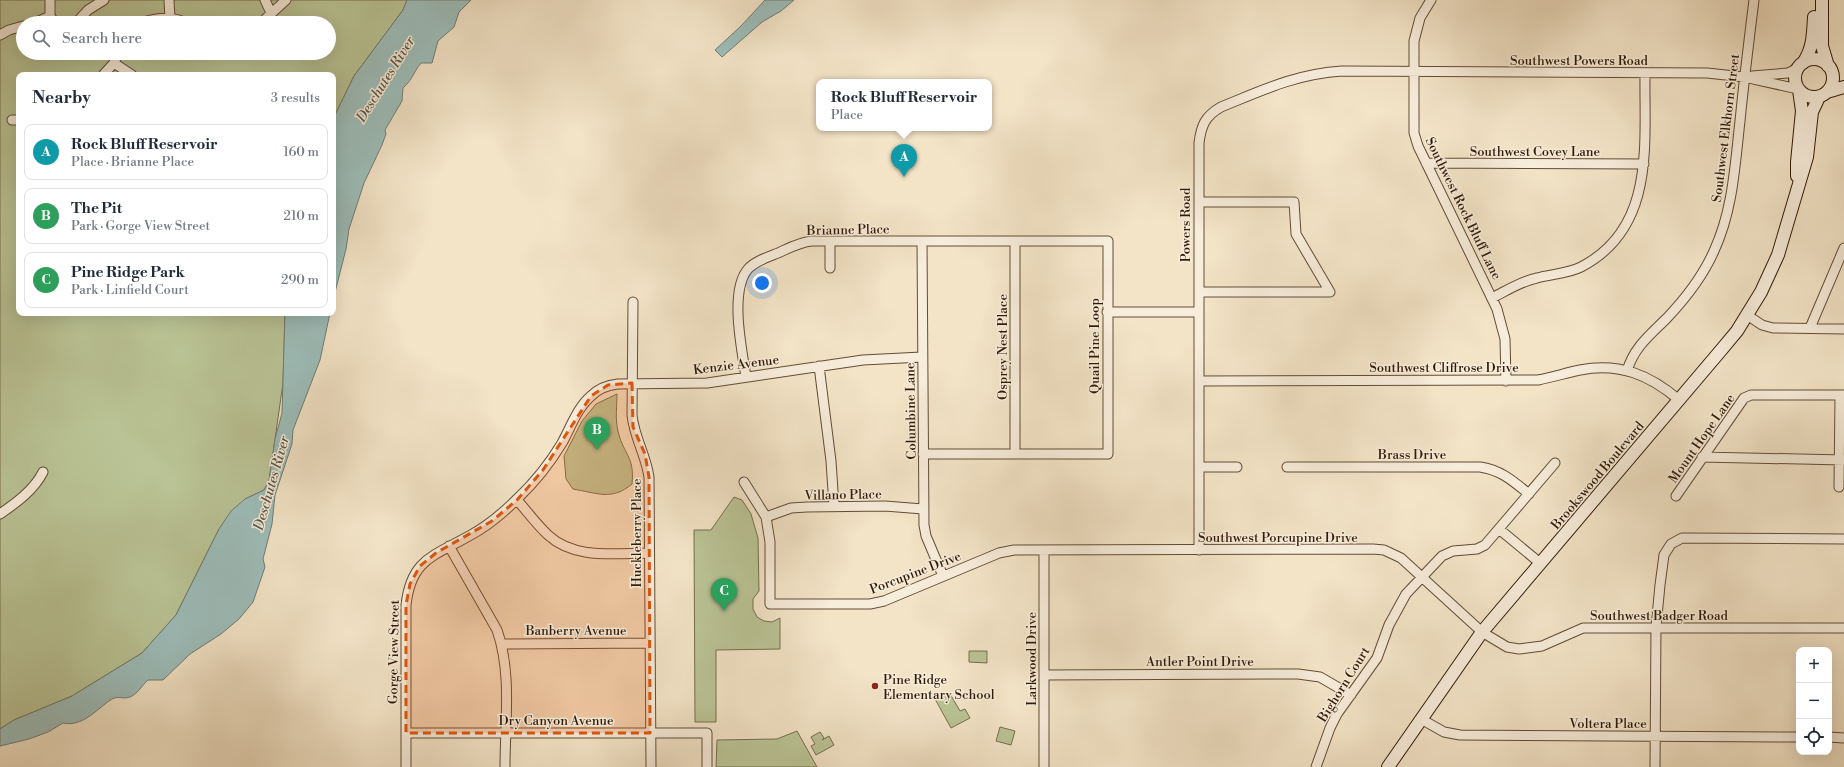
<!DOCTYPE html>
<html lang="en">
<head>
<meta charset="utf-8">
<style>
  :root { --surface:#fff; --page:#f6f6f7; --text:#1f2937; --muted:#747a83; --line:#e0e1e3; --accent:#8f2418 }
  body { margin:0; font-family:"Libre Bodoni",serif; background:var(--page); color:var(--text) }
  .controls { position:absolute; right:12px; bottom:12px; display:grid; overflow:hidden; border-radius:8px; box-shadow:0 4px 16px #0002 }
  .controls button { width:36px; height:36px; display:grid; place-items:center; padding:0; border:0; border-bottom:1px solid var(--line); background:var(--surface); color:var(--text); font:20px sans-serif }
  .you { position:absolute; left:762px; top:283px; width:14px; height:14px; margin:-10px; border:3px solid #fff; border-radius:50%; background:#1a73e8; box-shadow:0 0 0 6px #1a73e833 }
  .badge { display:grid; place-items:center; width:26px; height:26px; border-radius:50%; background:var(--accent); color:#fff; font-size:13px; font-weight:700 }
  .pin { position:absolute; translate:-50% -33px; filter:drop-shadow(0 1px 2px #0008) }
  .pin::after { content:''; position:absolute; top:21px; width:14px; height:12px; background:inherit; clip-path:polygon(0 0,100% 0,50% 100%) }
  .popup { position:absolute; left:816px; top:79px; width:176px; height:52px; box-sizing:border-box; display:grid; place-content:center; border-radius:8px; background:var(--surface); filter:drop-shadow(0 1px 3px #0005); font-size:13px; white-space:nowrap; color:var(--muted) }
  .popup b { font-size:15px; color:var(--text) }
  .popup::after { content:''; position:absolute; left:50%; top:100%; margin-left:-8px; border:8px solid transparent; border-top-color:var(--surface) }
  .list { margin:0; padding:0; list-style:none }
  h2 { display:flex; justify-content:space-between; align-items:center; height:52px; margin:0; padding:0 16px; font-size:17px }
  h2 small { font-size:13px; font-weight:400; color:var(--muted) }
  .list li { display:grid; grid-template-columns:26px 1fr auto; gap:12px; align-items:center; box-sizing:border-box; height:56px; margin:0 8px 8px; padding:0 8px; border:1px solid var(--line); border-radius:8px }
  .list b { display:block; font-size:15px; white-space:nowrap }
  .list p { margin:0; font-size:13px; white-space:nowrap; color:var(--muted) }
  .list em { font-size:13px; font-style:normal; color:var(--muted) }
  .icon { flex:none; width:22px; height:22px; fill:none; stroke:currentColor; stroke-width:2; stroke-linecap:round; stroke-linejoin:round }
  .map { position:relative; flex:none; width:1844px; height:767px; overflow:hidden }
  .search { position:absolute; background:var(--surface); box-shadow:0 4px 16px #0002; left:16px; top:16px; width:320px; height:44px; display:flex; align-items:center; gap:10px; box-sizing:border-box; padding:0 14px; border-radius:22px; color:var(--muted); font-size:15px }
  .panel { position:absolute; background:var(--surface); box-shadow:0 4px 16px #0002; left:16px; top:72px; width:320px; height:244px; border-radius:8px }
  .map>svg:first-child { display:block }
</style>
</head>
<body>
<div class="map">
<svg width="1844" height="767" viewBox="0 0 1844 767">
  <rect width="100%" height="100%" fill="#f3e4c7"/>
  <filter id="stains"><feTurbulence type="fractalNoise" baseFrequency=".005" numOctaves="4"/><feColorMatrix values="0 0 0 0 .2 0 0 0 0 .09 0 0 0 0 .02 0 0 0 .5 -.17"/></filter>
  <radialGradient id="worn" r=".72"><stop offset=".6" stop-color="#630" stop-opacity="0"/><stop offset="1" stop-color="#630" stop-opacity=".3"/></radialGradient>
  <path fill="#bac496" stroke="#766e4e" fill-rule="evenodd" d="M0 0H407L403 10 354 76 333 119V75H19V313H285L283 383 269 481 264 490 245 499 219 529 176 615 142 653 72 696 14 720 0 729ZM23 23H329V53H23Z
    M617 394C617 406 615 419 618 431 623 454 635 456 632 484 612 501 597 493 573 489L566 479 564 456 582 421 596 404Z
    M734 497 742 500 751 514 758 538 759 591 753 599V609L757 617 764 621 772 622 780 618V649L716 650V722H695L694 530H711Z
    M969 651H987V663L969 662Z
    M949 692 960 711 965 709 970 718 951 728 935 699Z
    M1000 727 1015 731 1011 745 996 741Z
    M797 731 817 767H716L717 740 777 739Z
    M820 732 824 738 822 740 829 736 834 745 816 755 811 746 815 744 811 737Z"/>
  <path fill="#9dbebb" stroke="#727c73" d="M407 0H471L459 12 454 27 438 41 432 63H421C413 73 413 79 403 88L402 101 385 130 386 134 382 145 364 183 349 229 346 249 333 300V119L354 76 403 10Z
    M765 0H794L781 11 762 22 722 57 715 50 741 26Z
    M285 313H330L320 360 293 430 292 444 275 495 272 524 263 559 265 567 253 602 239 619 221 634 190 654 163 680H148C141 686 139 693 130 697 122 700 118 694 109 701 95 711 82 727 63 723L48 732 29 739 0 746V729L14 720 72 696 142 653 176 615 219 529 231 511 245 499 264 490 269 481 275 439 282 413Z"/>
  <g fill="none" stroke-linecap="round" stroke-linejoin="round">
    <defs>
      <path id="street" d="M50 0V16L55 23
        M169 0 170 19
        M265 0 271 13
        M1431 0 1420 18 1414 41V133L1418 146 1497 309 1505 339 1506 381
        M34 23 50 16
        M76 23 88 10 104 0
        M140 23C155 18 172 15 186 23
        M261 23 286 0
        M0 35 9 30 23 26
        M114 63 132 75
        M103 75 114 63 118 53
        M1752 76 1788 73 1798 68
        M12 120H19
        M1426 163 1644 164
        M1199 202H1294L1296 234 1330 292H1199
        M922 241 924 525 926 536 943 576
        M1015 241V454
        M830 268V241
        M1492 298C1506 291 1521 281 1537 278 1551 274 1567 274 1581 267 1656 228 1644 144 1645 74
        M633 302 632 415C634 437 646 455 649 477L651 767
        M1107 312H1199
        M1747 315 1762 325 1773 328 1844 329
        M1810 328 1844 248
        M819 366 831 461 834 506
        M1627 371C1634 347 1650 335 1667 318 1685 299 1703 276 1714 251 1733 210 1735 165 1740 121 1744 80 1749 40 1754 0
        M746 377C742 350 729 291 748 269 755 261 768 257 778 253 789 248 800 242 812 241H1108V454H923
        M1199 381 1538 380C1553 377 1566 373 1580 370 1619 362 1650 375 1679 400
        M1702 457 1844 460
        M1199 467H1237
        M1287 467H1480C1501 470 1513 481 1529 494
        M744 482 766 517 770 542V604H870L884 601 999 553 1014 550 1373 549 1384 550 1401 558 1482 632 1507 647 1519 649 1542 646 1583 628H1844
        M1839 487 1840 395
        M1676 496 1744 398 1751 395H1844
        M517 500C527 511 536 524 548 535 575 560 615 553 649 553
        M0 514C16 503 34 490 43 472
        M766 517 791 508 807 507 885 506 923 509
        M1499 529 1540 563
        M449 546 497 630C512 673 505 722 505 767
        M1044 550V767
        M1199 550V143C1201 126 1205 116 1221 107 1263 90 1296 74 1342 71L1707 73 1744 77 1798 89
        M502 644 650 643
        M1044 675 1298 674 1320 677 1351 695
        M1421 719 1444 732 1460 735 1799 737
        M406 733H707V767
        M1829 737 1844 738
        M406 767V605C411 559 434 556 469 536 486 527 503 513 517 499 534 483 550 463 562 443 571 427 577 408 591 396 598 389 608 385 618 384L707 383 863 360 922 357
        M1316 767 1330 728 1337 714 1377 658 1389 625 1406 594 1442 556 1453 551 1477 549 1485 545 1555 463
        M1655 767 1656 627 1660 585 1664 555 1671 544 1682 538 1844 539"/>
      <path id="secondary" d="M1822 0V46L1828 66
        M1795 78a19 19 0 1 1 38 0a19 19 0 1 1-38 0Z
        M1803 63C1813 49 1813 34 1814 17
        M1827 92 1844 87
        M1797 176V162L1802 111 1799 90
        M1388 767 1482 632 1722 349 1737 331 1761 292 1778 255 1807 157 1812 112 1819 97"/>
    </defs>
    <use href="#street" stroke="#624c36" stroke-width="11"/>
    <use href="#secondary" stroke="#311906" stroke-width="14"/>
    <use href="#street" stroke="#f7eddb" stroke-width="9"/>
    <use href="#secondary" stroke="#f7eddb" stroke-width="12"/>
  </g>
  <path fill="#df560c" fill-opacity="0.2" stroke="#df560c" stroke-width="3" stroke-dasharray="8 5" stroke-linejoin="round" d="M632 383 633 427 645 454 649 477 650 733H406V605L410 584 420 566 436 553 492 521 517 500 543 470 591 396 608 385Z"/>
  <circle fill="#8f2418" stroke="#f7eddb" stroke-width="1.5" cx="875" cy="686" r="4"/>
  <g text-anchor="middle" stroke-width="3" stroke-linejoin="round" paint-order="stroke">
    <g font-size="13" fill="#311906" stroke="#f7eddb">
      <text x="1579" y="65">Southwest Powers Road</text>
      <text transform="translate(1725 128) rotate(-83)" y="5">Southwest Elkhorn Street</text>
      <text x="1535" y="156">Southwest Covey Lane</text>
      <text transform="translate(1464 208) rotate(64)" y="5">Southwest Rock Bluff Lane</text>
      <text transform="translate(1185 225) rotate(-90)" y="5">Powers Road</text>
      <text transform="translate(848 229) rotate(-1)" y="5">Brianne Place</text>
      <text transform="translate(1094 346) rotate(-90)" y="5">Quail Pine Loop</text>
      <text transform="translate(1002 347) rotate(-90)" y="5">Osprey Nest Place</text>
      <text transform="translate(736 364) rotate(-7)" y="5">Kenzie Avenue</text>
      <text x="1444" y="372">Southwest Cliffrose Drive</text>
      <text transform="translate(910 411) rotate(-91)" y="5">Columbine Lane</text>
      <text transform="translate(1701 438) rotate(-55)" y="5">Mount Hope Lane</text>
      <text x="1412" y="459">Brass Drive</text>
      <text transform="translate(1597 475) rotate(-50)" y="5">Brookswood Boulevard</text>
      <text transform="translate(843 494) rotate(-1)" y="5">Villano Place</text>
      <text transform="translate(636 533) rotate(-90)" y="5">Huckleberry Place</text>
      <text x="1278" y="542">Southwest Porcupine Drive</text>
      <text transform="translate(915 572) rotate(-21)" y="5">Porcupine Drive</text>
      <text x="1659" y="620">Southwest Badger Road</text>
      <text x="576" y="635">Banberry Avenue</text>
      <text transform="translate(393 652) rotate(-89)" y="5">Gorge View Street</text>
      <text transform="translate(1031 659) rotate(-90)" y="5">Larkwood Drive</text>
      <text x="1200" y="666">Antler Point Drive</text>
      <text transform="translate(1343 684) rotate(-58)" y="5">Bighorn Court</text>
      <text x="556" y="725">Dry Canyon Avenue</text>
      <text x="1608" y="728">Voltera Place</text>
    </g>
    <g font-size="13" fill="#311906" stroke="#f7eddb" text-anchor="start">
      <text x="883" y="684">Pine Ridge<tspan x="883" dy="15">Elementary School</tspan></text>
    </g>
    <g font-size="14" font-style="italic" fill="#575345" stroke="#f7eddb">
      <text transform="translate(385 79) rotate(-58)" y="5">Deschutes River</text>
      <text transform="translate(271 483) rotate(-74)" y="5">Deschutes River</text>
    </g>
  </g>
  <rect width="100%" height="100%" filter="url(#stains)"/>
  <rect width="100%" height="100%" fill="url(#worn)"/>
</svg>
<div class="controls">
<button>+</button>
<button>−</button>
<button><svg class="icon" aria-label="locate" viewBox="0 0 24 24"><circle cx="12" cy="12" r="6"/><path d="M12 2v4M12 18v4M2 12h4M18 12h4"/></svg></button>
</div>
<div class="you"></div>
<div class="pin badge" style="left:904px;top:177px;background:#0f9aa8">A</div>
<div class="popup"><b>Rock Bluff Reservoir</b>Place</div>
<div class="pin badge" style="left:597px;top:450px;background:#2e9e5b">B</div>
<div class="pin badge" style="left:724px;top:611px;background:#2e9e5b">C</div>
<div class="search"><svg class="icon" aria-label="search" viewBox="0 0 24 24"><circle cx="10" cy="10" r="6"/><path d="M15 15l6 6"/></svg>Search here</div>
<section class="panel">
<h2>Nearby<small>3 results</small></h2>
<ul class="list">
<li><span class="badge" style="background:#0f9aa8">A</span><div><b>Rock Bluff Reservoir</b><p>Place · Brianne Place</p></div><em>160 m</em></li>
<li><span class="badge" style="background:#2e9e5b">B</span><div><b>The Pit</b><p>Park · Gorge View Street</p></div><em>210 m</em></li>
<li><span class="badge" style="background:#2e9e5b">C</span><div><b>Pine Ridge Park</b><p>Park · Linfield Court</p></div><em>290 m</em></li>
</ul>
</section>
</div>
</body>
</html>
